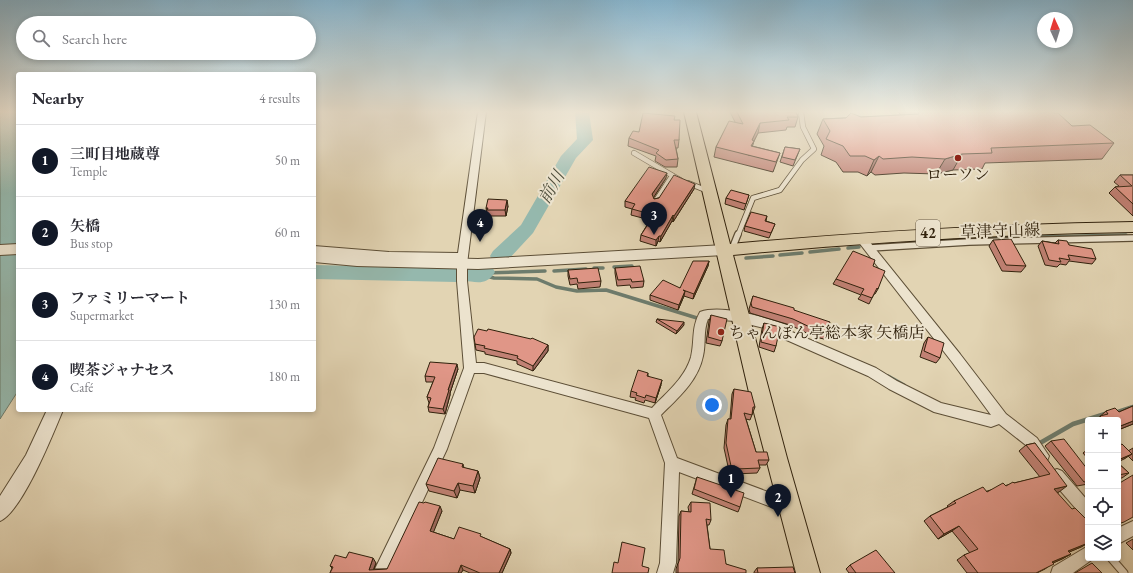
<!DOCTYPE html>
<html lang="en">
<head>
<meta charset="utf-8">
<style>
  :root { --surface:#fff; --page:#f2f2f3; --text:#2b2b33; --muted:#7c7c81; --line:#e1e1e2; --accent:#111827 }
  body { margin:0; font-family:"EB Garamond","Noto Serif JP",serif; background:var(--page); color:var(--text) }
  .controls { position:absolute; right:12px; bottom:12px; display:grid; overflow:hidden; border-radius:4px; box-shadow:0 2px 6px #0003 }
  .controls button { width:36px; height:36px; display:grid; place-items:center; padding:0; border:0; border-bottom:1px solid var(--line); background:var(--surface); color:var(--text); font:20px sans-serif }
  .compass { position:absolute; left:1037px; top:12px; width:36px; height:36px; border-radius:50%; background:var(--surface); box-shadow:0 2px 6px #0003; rotate:356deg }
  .you { position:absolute; left:712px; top:405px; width:14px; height:14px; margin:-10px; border:3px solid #fff; border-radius:50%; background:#1a73e8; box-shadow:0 0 0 6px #1a73e833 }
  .badge { display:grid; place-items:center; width:26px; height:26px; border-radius:50%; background:var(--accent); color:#fff; font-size:13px; font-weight:700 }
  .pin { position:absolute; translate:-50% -33px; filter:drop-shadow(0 1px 2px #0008) }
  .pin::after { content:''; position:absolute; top:21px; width:14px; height:12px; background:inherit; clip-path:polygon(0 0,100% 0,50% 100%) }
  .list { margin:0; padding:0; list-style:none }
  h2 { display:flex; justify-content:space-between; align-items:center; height:52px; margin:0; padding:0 16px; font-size:17px }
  h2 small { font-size:13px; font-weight:400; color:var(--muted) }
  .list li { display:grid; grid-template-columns:26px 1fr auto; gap:12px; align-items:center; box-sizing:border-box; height:72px; padding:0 16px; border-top:1px solid var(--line) }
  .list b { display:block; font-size:15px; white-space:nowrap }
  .list p { margin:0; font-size:13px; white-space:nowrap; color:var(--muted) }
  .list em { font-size:13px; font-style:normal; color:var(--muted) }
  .icon { flex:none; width:22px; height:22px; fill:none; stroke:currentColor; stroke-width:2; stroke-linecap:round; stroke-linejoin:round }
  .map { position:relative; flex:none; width:1133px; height:573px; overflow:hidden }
  .search { position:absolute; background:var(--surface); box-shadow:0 2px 6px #0003; left:16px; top:16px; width:300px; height:44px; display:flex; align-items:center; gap:10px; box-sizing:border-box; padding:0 14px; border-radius:22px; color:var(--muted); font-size:15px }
  .panel { position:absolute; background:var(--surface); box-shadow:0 2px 6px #0003; left:16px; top:72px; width:300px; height:340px; border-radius:4px }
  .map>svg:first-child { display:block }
</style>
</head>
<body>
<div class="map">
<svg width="1133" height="573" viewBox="0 0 1133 573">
  <rect width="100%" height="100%" fill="#e2d4b3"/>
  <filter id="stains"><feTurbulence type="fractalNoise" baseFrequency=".005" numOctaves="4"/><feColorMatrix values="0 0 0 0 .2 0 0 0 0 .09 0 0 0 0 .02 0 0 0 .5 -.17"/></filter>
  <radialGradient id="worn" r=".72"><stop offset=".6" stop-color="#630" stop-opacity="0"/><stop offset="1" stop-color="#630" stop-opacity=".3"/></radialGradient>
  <path fill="#95b8ad" stroke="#6d7c6d" d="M0 112H18V391L0 419Z"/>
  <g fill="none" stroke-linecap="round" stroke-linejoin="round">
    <path stroke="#6d7c6d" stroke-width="3.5" d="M905 243 988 238 1126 235
      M848 248 859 247
      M810 252 839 249
      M780 255 802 253
      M746 258 773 256
      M614 267 632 266
      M594 268H603
      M554 271 586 269
      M484 273 545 271
      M482 275 494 278 537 279 556 287 577 291 606 290 697 318
      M888 376 904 385"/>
    <path stroke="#6d7c6d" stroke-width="4.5" d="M1115 413 1133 407
      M1040 443 1073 424 1105 414"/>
    <path fill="#95b8ad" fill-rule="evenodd" d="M575 112H589L593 140 576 158 533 233 507 261 500 263 493 261 490 256 493 251 521 225 561 156 577 139Z
      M314 265 456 268C468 272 480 263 492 267L495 272C484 290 471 278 456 282L314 279Z"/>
    <defs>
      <path id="service-far2" d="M634 153 680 180
        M688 183 708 191
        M655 202 672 176
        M738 235 753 198 780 190 802 160 814 149 803 127 801 112"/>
      <path id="service-far1" d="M870 248 969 242 1133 238
        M732 249 738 234"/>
      <path id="service" d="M1111 558 1124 573"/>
      <path id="minor" d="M478 112H486L467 264V281L476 363H484L652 408C666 393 685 378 691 357 695 340 691 328 700 312 723 304 767 318 790 326L792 332 876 368 897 381 941 403 991 415 952 362 857 240 856 238 857 236H865L960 354 1006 414 1037 438 1049 456 1047 461 1042 462 1037 461 1027 446 999 424 991 427 934 412 889 389 868 376 782 338 780 332 735 321 708 319C703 331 706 344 703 356 698 381 678 398 661 415L677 458 795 502 797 507 795 512 790 514 679 472 676 563 673 573H657L660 563 665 463 649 418 484 373H474L447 449 389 573H373L434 448 464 368 457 281V261L389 260 314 254V246L389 252 458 253Z
        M1057 469 1062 471 1088 501V519L1083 517 1052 481 1050 476 1052 471Z
        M1133 521V536L1118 544V528Z
        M1088 546V558H1094L1093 559 1073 573H1051L1053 567Z"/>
      <path id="tertiary" d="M18 244V254L0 255V245Z
        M724 245 729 247 731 250 729 253 724 255 478 269 357 266 314 262V252L357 256 478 259Z
        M47 410H63C53 434 22 512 0 521V496L26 455Z"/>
      <path id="primary" d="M684 112H696L730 244C864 232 998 224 1133 222V232C999 234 866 242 733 255L787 458 820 573H796L751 401Z"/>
    </defs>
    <use href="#service-far2" stroke="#5c4e36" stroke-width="6"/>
    <use href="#service-far1" stroke="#5c4e36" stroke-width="8"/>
    <use href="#service" stroke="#5c4e36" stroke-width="9"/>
    <use href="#minor" stroke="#5c4e36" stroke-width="2"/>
    <use href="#tertiary" stroke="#5c4e36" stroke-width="2"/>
    <use href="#primary" stroke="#30210c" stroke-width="2"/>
    <use href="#service-far2" stroke="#ece3ce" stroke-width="4.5"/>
    <use href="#service-far1" stroke="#ece3ce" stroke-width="5.5"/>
    <use href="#service" stroke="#ece3ce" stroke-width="7"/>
    <use href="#minor" fill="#ece3ce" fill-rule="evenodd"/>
    <use href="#tertiary" fill="#ece3ce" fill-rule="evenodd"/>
    <use href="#primary" fill="#e2d4b3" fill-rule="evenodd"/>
  </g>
  <path fill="#c18174" stroke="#30210c" d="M730 112H796L798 117 795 127H787L786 130 758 133 754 141 752 146 780 153 773 172 714 157 716 147 735 122Z
    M898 112H1053L1072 126 1114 143 1102 159 985 163 982 169 953 170 936 174 904 173 875 175 871 172 867 176 858 172H843L836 162 821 155 824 146 817 134 823 119 901 115Z
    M674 120 679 140 678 148H676L678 159 677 167H665L655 161 656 156 628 146 629 138 639 132Z
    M785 147 800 149 793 166 780 162Z
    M1120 175H1133V216L1109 193 1115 187 1119 186 1114 182Z
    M666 178 653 198 654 199 694 189 673 222 672 221 660 242 658 241 656 246 640 241 641 235 650 220 631 215 632 209 625 207V201Z
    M749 195 744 210 725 204 726 198Z
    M508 206 506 216H488V214H487L486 208Z
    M767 216 766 221 775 224 769 238 744 231 745 226Z
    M993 240 1026 266 1021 272 1002 271 989 246Z
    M1058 240 1069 245 1096 259 1092 264 1069 261 1066 265 1060 264 1057 267 1045 265 1038 246 1042 241 1055 243Z
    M709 261 708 266 693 299 684 296 678 310 650 300V295L680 288Z
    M873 266 878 289 875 294H874L869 304 858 299 861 295 833 284 836 279Z
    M615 268 644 281 643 287 631 288 630 285 617 286 615 273Z
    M568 270 601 281 600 287 578 289 577 284 570 285 568 276Z
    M753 296 794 310 827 334 824 339 815 337 790 325 750 313 749 309Z
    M711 315 722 341 720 346 706 343 709 321Z
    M657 319 684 325 676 334 656 322Z
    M764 323 776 346 774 352 759 347 762 329Z
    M928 337 940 358 936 363 920 357 924 343Z
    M475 344 548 345V351L533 371 517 364V361L485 354V352L476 350Z
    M458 369 450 393V395L445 414 429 412 428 407 429 403 427 397 433 382H426L425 376Z
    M648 373V376L661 385 655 403 645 400 644 403 635 400 636 398 630 397 631 391Z
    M734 389 755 407 750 420 746 419 756 452 769 460 766 465H759L760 468 757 473 733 474 732 471H729L724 448 726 425 728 419H730L732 394Z
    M1133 406V424L1118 430V420H1096L1106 411 1119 412Z
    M1051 441 1088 470V484L1077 486 1045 446Z
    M1035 443 1059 492H1057L1088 543 1081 547 1069 552 1071 554 1062 559 1053 563 1045 569 1037 573H967L957 560 964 555 970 553 952 531 938 539 924 521 930 516 948 507 947 506 954 501 1014 483 1040 477 1019 451 1026 445Z
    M1133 448V461L1128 456 1124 459 1128 451Z
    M1088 449V459L1083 453Z
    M1118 463 1129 473 1122 478H1118Z
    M463 464 464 468 478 471 480 478 475 493 460 490 457 498 429 491 426 484Z
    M697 477 740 507 738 512 692 494Z
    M691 502 711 520 709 525H707L710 549 726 564 746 573H676V569L678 563 679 516 681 511 689 512 688 507Z
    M442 511 433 532 454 539 482 537 510 549 511 553 502 573H470L463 570 461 573H330L332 568 330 566 346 558 376 563 374 569H387Z
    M1133 539V550L1126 543Z
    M850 565 895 573H849L846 569Z
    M757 568 795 573H754V572Z"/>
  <path fill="#9d695e" stroke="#30210c" d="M760 123 758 133 754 141 751 151 749 156 751 146 752 140Z
    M962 154 953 170 936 174 945 159Z
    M879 156 871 172 867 176 874 160Z
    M667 173 666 178 652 200V194Z
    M695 184 694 189 673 222 674 216Z
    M507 200 508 206 506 216 505 210Z
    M673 215 672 221 660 242 661 236Z
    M659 236 658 241 656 246V240Z
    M709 261 708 266 693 299 694 294Z
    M685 291 684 296 678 310 679 305Z
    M684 322V325L676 334 677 331Z
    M548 345V351L533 371V366Z
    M457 364 458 369 450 393V395L445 414 443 409 448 390Z
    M662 380 661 385 655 403 656 398Z
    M1133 421V424L1118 430V427Z
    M1132 454 1124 459 1118 462V460Z
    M478 471 480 478 475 493 473 486Z
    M458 483 460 490 457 498 454 491Z
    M1067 486 1059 492 1046 495 1054 489Z
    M440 506 442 511 432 536 430 531Z
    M959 526 952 531 938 539 944 534Z
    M1088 543 1081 547 1060 556 1068 551Z
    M510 549 511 553 502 573H499Z
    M1071 554 1062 559 1044 567 1052 562Z
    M373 558 376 563 372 573 369 570Z
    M461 565 463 570 461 573H458Z"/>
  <path fill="#e09687" stroke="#30210c" d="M737 112H796L798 117H787L789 120 760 123 752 140 754 141 751 146 780 153 776 162 716 147 729 121 743 124Z
    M918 112H1053L1054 113H1058L1072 126 1090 125 1114 143 991 148 992 153 962 154 945 159 912 157 883 159 879 156 874 160 865 156H850L843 146 826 139 830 131 823 119 846 118 851 113 861 117 919 114Z
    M643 113 675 116 674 120H680L679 140H674L678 159 666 160 656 153 659 150 629 138 633 131 639 132Z
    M785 147 800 149 795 160 782 157Z
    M649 167 667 173 652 194 654 199 659 198 674 175 695 184 674 216 673 215 661 236H659L656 240 641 235 654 215 632 209 635 204 625 201Z
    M1120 175H1133V204L1115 187 1132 186Z
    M731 190 749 195 746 204 726 198Z
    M488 199 507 200 505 210H487L488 208H486Z
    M751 212 767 216 765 221 775 224 771 233 745 226Z
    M1011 239 1026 266 1006 265 993 240Z
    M1058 240 1067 241 1069 245 1092 249 1096 259 1068 255 1070 260 1059 258 1061 262 1049 260 1042 241 1059 244Z
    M853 251 875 260 873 266 885 271 878 289 877 288 872 298 861 294 864 289 836 279Z
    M693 261H709L694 294 683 290 685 291 679 305 650 295 663 280 680 288Z
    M640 266 644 281 632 282 631 279 618 280 615 268Z
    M598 268 601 281 578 283 577 278 570 279 568 270Z
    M753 296 794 308V310L830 322 827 334 818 331 793 319 752 307 751 303Z
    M711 315 727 319 722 341 708 337Z
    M657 319 684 322 677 331Z
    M764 323 780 327 776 346 761 342Z
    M478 329 487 331 488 329 531 339 532 338 548 345 533 366 517 358 518 356 484 348 485 346 475 344 474 337Z
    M928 337 944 343 940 358 924 351Z
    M430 362 457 364 448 390H449L443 409 428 407 431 398 427 397 435 377 425 376Z
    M638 370 648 373 647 376 662 380 656 398 646 395 645 398 636 395 637 393 631 391Z
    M734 389 751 392 755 407H753L752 415 744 413 756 452H767L769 460H758L760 468 735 469V466H731L726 443 728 419H731Z
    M1133 406V421L1118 427V420H1104L1100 416 1108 414 1106 411 1115 408 1119 412Z
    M1064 439 1088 470V481L1084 482 1051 441Z
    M1035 443 1067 486 1054 489 1072 509 1075 508 1085 518H1088V543L1068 551 1071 554 1052 562 1054 564 1036 573H978L964 555 978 549 959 526 944 534 930 516 956 503 954 501 983 487 987 492 1003 483 1006 486 1013 482 1014 483 1050 474 1026 445Z
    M1122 444 1132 454 1118 460V446Z
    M438 458 463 464 462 467 478 471 473 486 458 483 454 491 426 484Z
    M1118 463 1129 473 1118 475Z
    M1133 475V517L1124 522 1118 524V484Z
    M697 477 744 493 740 507 694 489Z
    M419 502 424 503 425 502 440 506 430 531 454 539 459 527 481 534 480 536 510 549 499 573H480L461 565 458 573H330L333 567 330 566 335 555 346 558 349 552 373 558 369 570 387 569Z
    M691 502 710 503 711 520 706 519 710 549 724 550 726 564 746 570V573H678V564L680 558 681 511 691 512Z
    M622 542 645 548 642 566 649 568 648 573H612L614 562 618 563Z
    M876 550 895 573H856L850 565Z
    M1092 563 1102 573H1075Z
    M793 567 795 573H758L757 568Z"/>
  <linearGradient id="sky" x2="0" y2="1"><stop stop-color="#87b6d0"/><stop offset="0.58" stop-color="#f2ecdd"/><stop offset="1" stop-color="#f2ecdd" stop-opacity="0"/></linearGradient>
  <rect width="1133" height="193" fill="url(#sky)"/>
  <g fill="#8f2418" stroke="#ece3ce" stroke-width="1.5">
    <circle cx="958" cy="158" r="4"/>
    <circle cx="721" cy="332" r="4"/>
  </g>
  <g text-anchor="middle" stroke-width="4" stroke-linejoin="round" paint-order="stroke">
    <rect fill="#ece3ce" stroke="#685b46" stroke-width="1" x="916" y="220" width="24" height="26" rx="3"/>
    <g font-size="15" font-weight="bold" fill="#30210c">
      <text x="928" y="238">42</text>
    </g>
    <g font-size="16" fill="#30210c" stroke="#ece3ce">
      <text x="958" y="180">ローソン</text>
      <text x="729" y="338" text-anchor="start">ちゃんぽん亭総本家 矢橋店</text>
    </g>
    <g font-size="16" fill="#30210c" stroke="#ece3ce">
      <text transform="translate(1000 230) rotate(-2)" y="6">草津守山線</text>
    </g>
    <g font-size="17" font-style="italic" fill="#4e4e3c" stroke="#ece3ce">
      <text transform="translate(551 187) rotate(-60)" y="6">前川</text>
    </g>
  </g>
  <rect width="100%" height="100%" filter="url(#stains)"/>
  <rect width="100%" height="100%" fill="url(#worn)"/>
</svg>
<div class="controls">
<button>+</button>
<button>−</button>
<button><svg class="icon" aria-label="locate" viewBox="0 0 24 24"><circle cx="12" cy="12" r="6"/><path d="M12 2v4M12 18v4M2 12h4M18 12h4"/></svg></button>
<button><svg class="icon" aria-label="layers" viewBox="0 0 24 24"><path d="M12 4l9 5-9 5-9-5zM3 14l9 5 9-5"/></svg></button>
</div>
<svg class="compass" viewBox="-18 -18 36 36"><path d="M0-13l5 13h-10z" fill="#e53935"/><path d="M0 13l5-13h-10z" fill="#7c7c81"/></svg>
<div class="you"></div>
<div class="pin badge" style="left:731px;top:498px">1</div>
<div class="pin badge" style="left:778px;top:517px">2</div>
<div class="pin badge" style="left:654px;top:235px">3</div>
<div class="pin badge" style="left:480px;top:242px">4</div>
<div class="search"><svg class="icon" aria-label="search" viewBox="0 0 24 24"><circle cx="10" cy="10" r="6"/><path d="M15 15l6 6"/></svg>Search here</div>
<section class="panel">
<h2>Nearby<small>4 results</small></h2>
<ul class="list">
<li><span class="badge">1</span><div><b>三町目地蔵尊</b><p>Temple</p></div><em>50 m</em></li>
<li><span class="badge">2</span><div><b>矢橋</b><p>Bus stop</p></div><em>60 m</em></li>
<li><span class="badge">3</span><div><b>ファミリーマート</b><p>Supermarket</p></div><em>130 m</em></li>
<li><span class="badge">4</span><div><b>喫茶ジャナセス</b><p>Café</p></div><em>180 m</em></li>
</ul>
</section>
</div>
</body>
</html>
